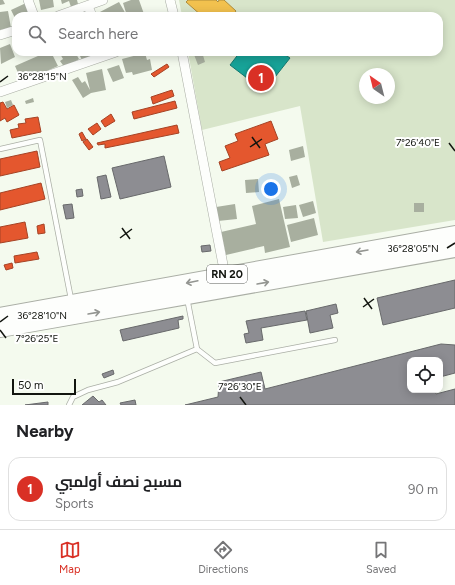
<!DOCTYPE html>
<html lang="en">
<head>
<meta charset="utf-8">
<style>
  :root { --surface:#fff; --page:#f2f2f2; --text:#202124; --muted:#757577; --line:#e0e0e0; --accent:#d93025 }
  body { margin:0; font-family:Figtree,Cairo,sans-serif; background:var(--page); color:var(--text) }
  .controls { position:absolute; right:12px; bottom:12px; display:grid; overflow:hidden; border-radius:8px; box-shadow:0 2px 10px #0003 }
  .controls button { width:36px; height:36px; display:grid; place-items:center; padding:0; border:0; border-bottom:1px solid var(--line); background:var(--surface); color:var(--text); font:20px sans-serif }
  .compass { position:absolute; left:359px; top:68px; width:36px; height:36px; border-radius:50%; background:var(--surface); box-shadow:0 2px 10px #0003; rotate:325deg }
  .scale { position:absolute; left:12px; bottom:10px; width:64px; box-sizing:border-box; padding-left:4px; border:2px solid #12150f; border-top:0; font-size:11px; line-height:14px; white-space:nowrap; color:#12150f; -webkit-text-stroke:3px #fff; paint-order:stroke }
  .you { position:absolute; left:271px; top:189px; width:14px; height:14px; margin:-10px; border:3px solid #fff; border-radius:50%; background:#1a73e8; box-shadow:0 0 0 6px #1a73e833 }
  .badge { display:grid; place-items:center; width:26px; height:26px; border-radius:50%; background:var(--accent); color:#fff; font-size:13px; font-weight:700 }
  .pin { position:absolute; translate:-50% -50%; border:2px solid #fff; box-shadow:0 1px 4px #0006 }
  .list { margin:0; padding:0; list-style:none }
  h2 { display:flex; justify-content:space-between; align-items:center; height:52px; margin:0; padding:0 16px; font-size:17px }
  h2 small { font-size:13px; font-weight:400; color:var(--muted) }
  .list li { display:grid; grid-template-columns:26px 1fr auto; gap:12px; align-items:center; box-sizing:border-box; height:64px; margin:0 8px 8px; padding:0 8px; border:1px solid var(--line); border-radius:12px }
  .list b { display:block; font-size:15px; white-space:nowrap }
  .list p { margin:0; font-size:13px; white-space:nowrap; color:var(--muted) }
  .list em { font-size:13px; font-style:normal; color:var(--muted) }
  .icon { flex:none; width:22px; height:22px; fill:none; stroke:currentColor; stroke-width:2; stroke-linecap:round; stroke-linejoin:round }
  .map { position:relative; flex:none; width:455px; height:405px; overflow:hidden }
  .search { position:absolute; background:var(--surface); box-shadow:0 2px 10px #0003; left:12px; right:12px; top:12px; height:44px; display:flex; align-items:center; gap:10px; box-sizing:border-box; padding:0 14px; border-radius:12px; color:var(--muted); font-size:15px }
  .sheet { height:124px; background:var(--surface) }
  nav { display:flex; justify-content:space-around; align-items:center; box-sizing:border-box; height:56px; border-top:1px solid var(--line); background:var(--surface); font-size:11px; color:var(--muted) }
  nav a { display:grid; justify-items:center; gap:2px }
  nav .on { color:var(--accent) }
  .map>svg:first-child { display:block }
</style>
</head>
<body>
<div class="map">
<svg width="455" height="405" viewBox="0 0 455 405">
  <rect width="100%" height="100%" fill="#f4faee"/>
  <path fill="#d8e5ca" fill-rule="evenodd" d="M179 0H455V220L323 242 300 106 202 130 188 52H439V16H182ZM365 74H389V98H365Z"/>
  <path fill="#f2c14e" stroke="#af8d3b" d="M188 0H216L218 2 219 0H224L236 11 232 16H202L186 2Z"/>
  <path fill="#e4572e" stroke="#a54325" d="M167 64 169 67 154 77 151 74Z
    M172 90 174 96 153 104 151 97Z
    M175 101 177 108 134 119 132 112Z
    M3 102 7 109 14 105 19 115 7 122 5 118 0 121V103Z
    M111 114 115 121 105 127 101 121Z
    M38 117 41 132 12 138 10 130 19 128 18 124 26 123 25 119Z
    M271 121 278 139 265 144 269 155 222 171 219 162 230 158 225 146 238 141 235 134Z
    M97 123 101 129 93 135 88 129Z
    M177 125 179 133 105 148V144L98 145 97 143Z
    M82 132 86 139 82 141 79 134Z
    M87 139 93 147 89 150 83 142Z
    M37 151 40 167 0 176V159Z
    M41 183 45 199 0 210V193Z
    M25 222 28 238 0 243V227Z
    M44 224 45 233 38 234 37 226Z
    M37 252 39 259 15 263 14 256Z
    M12 263 13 268 6 270 4 265Z"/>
  <path fill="#17a398" stroke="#16786f" d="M240 52H281L290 58 264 91 230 65Z"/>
  <path fill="#8d8d92" stroke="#68696b" d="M164 156 171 187 120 199 112 168Z
    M106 175 111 197 101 199 97 177Z
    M82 189 83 196 77 197 76 190Z
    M72 204 74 218 66 219 63 205Z
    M210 245 211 251 202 252 201 246Z
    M455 280V308L383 325 377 298Z
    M336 304 338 313 330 315 333 328 310 333 306 311Z
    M305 311 307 320 261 328 263 340 246 343 244 334 249 333 246 321Z
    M183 316V319L178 320 179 328 123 341 120 330Z
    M441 344 455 345V373L440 377V360H410V390H435L436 394 455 389V405H185L218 397 219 382 261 372 265 389Z
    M113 370 114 374 104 378 102 374Z
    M93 396 99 402 102 400 106 405H82Z
    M135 400 136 405H121L120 403Z
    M48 402V405H25Z"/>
  <path fill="#a8af9f" d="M0 0H3L5 4 0 5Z
    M39 0H53L54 7 41 10Z
    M61 0H77L78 4 71 7 69 1 62 4Z
    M131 0H139L144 14 137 16H127L123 3Z
    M119 2 127 16H100L98 13Z
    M26 3 32 16H16V20L11 10Z
    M8 11 11 28 0 30V12Z
    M10 44 15 57 1 64 0 48Z
    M47 52H51L58 66 22 82 15 66Z
    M59 52H75L79 59 65 68 60 61 63 59Z
    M78 52H99L82 60Z
    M193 52H202L205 62 198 65Z
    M145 53 147 60 150 59 152 70 133 75 132 72 126 73 122 59Z
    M119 65 124 78 113 82 107 69Z
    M102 69 106 90 91 93 83 98 72 80 78 77 82 83 85 81 90 90 86 73Z
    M33 98 34 102 26 104 25 101Z
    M11 100 13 105 7 108 5 102Z
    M303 146 305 157 291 161 289 150Z
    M297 175 300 185 292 188 289 177Z
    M258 179 259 192 246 193 245 180Z
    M279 199 290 247 265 253 264 246 226 255 221 232 256 224 252 206Z
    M313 201 316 213 303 217 299 205Z
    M414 203H424V212H414Z
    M235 204 237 219 218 221 216 207Z
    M296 205 298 218 285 219 283 207Z
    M314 218 318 235 291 242 287 225Z"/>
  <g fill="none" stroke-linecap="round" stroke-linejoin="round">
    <defs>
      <path id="lane" d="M0 149 40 140 71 299
        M197 349 215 363 335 340
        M69 405 73 397 88 390 118 382 197 349 187 298"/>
      <path id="street" d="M28 0 34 16
        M170 0 174 16
        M88 6 92 16
        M58 16 103 0
        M0 35 16 30
        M182 52 225 275
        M0 92 116 52"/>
      <path id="highway" d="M0 316 455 234
        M0 329 455 249"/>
    </defs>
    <use href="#lane" stroke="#aaaea5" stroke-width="6"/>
    <use href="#street" stroke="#aaaea5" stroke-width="10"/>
    <use href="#highway" stroke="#aaaea5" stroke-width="18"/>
    <use href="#lane" stroke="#fdfefc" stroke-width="4.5"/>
    <use href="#street" stroke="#fdfefc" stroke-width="9"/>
    <use href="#highway" stroke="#fdfefc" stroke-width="16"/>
  </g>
  <defs><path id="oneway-shaft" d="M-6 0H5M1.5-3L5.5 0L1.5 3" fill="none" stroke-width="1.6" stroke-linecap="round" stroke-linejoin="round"/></defs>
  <g stroke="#939591">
    <use href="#oneway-shaft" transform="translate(362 251) rotate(170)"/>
    <use href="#oneway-shaft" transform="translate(192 282) rotate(168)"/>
    <use href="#oneway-shaft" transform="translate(263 283) rotate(-10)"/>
    <use href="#oneway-shaft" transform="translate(94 313) rotate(-10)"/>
  </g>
  <path fill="none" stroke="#12150f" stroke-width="1.5" d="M0 82 8 76M252 137 260 148M449 143 455 151M250 147 262 139M122 228 130 239M120 238 132 229M447 248 455 243M364 298 372 309M363 307 374 299M0 322 8 316M0 330 6 338M240 397 246 405"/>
  <g text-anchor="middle" stroke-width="4" stroke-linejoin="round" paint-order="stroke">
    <rect fill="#fff" stroke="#595b57" stroke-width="1" x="207" y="265" width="40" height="18" rx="3"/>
    <g font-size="11" font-weight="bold" fill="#12150f">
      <text x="227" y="278">RN 20</text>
    </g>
  </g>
  <g font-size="10" text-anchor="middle" fill="#12150f" stroke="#fff" stroke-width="4" stroke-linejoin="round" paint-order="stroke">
    <text x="42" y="80">36°28'15"N</text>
    <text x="418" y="146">7°26'40"E</text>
    <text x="413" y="252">36°28'05"N</text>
    <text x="42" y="319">36°28'10"N</text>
    <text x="37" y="342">7°26'25"E</text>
    <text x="240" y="390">7°26'30"E</text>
  </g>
</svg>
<div class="controls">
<button><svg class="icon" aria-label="locate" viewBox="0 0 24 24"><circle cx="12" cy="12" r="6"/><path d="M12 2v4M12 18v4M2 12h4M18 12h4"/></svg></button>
</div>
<svg class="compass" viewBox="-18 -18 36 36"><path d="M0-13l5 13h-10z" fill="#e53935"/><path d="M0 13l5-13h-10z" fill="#757577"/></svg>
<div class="scale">50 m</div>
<div class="you"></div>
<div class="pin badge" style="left:261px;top:78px">1</div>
<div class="search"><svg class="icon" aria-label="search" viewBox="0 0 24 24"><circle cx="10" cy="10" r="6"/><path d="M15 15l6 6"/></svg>Search here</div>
</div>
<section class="sheet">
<h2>Nearby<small></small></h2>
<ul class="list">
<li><span class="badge">1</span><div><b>مسبح نصف أولمبي</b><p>Sports</p></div><em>90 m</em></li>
</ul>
</section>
<nav>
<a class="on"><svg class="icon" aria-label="map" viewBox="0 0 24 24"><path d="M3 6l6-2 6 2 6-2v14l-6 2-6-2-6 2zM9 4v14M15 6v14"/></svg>Map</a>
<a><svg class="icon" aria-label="directions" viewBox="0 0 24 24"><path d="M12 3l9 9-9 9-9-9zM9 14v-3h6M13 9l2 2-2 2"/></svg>Directions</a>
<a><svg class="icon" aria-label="saved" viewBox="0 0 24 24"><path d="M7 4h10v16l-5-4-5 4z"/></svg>Saved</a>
</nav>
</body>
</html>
